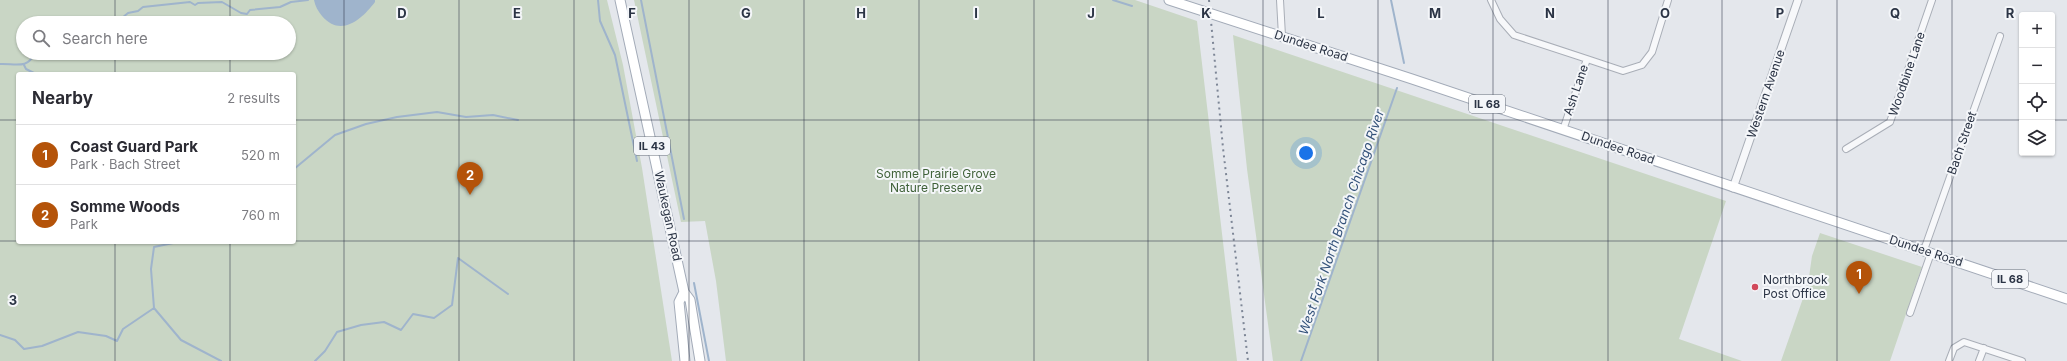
<!DOCTYPE html>
<html lang="en">
<head>
<meta charset="utf-8">
<style>
  :root { --surface:#fff; --page:#f7f7f7; --text:#2b2b33; --muted:#7c7c81; --line:#e1e1e2; --accent:#b45309 }
  body { margin:0; font-family:Inter,sans-serif; background:var(--page); color:var(--text) }
  .controls { position:absolute; right:12px; top:12px; display:grid; overflow:hidden; border-radius:4px; box-shadow:0 1px 3px #0004 }
  .controls button { width:36px; height:36px; display:grid; place-items:center; padding:0; border:0; border-bottom:1px solid var(--line); background:var(--surface); color:var(--text); font:20px sans-serif }
  .you { position:absolute; left:1306px; top:153px; width:14px; height:14px; margin:-10px; border:3px solid #fff; border-radius:50%; background:#1a73e8; box-shadow:0 0 0 6px #1a73e833 }
  .badge { display:grid; place-items:center; width:26px; height:26px; border-radius:50%; background:var(--accent); color:#fff; font-size:13px; font-weight:700 }
  .pin { position:absolute; translate:-50% -33px; filter:drop-shadow(0 1px 2px #0008) }
  .pin::after { content:''; position:absolute; top:21px; width:14px; height:12px; background:inherit; clip-path:polygon(0 0,100% 0,50% 100%) }
  .list { margin:0; padding:0; list-style:none }
  h2 { display:flex; justify-content:space-between; align-items:center; height:52px; margin:0; padding:0 16px; font-size:17px }
  h2 small { font-size:13px; font-weight:400; color:var(--muted) }
  .list li { display:grid; grid-template-columns:26px 1fr auto; gap:12px; align-items:center; box-sizing:border-box; height:60px; padding:0 16px; border-top:1px solid var(--line) }
  .list b { display:block; font-size:15px; white-space:nowrap }
  .list p { margin:0; font-size:13px; white-space:nowrap; color:var(--muted) }
  .list em { font-size:13px; font-style:normal; color:var(--muted) }
  .icon { flex:none; width:22px; height:22px; fill:none; stroke:currentColor; stroke-width:2; stroke-linecap:round; stroke-linejoin:round }
  .map { position:relative; flex:none; width:2067px; height:361px; overflow:hidden }
  .search { position:absolute; background:var(--surface); box-shadow:0 1px 3px #0004; left:16px; top:16px; width:280px; height:44px; display:flex; align-items:center; gap:10px; box-sizing:border-box; padding:0 14px; border-radius:22px; color:var(--muted); font-size:15px }
  .panel { position:absolute; background:var(--surface); box-shadow:0 1px 3px #0004; left:16px; top:72px; width:280px; height:172px; border-radius:4px }
  .map>svg:first-child { display:block }
</style>
</head>
<body>
<div class="map">
<svg width="2067" height="361" viewBox="0 0 2067 361">
  <rect width="100%" height="100%" fill="#e4e7ec"/>
  <path fill="#c9d6c5" fill-rule="evenodd" d="M0 0H607L623 65 642 168 672 361H0ZM23 23H289V53H23ZM18 74H294V242H18Z
    M634 0H1135L1197 21 1237 361H726L716 281 705 221 681 222Z
    M1233 35 1726 201 1679 339 1742 361H1273L1247 169Z
    M1820 233 1922 267 1890 361H1781L1808 284 1812 256Z"/>
  <path fill="#9fb4cc" d="M314 0H375V2C362 19 341 38 322 16 318 11 315 6 314 0Z"/>
  <g fill="none" stroke-linecap="round" stroke-linejoin="round">
    <path stroke="#9fb4cc" stroke-width="2" d="M598 0 600 21 615 55 637 161
      M641 0 684 219
      M1113 0 1132 6
      M1391 0 1404 63
      M116 23 128 13 138 11 143 7 190 2 195 5 198 3 222 2 241 13 247 14 250 10 280 7 291 2 308 0
      M0 64C13 63 29 70 34 53
      M24 65 26 69 36 74
      M294 169 335 135 366 124 397 117 437 112 466 117 493 115 518 120
      M178 242 154 247 151 269 154 308 181 340 221 361
      M694 283 709 361
      M0 335 15 340 24 349 42 346 78 332 106 336 117 341 123 329 154 308
      M315 361 325 351 337 332 361 325 384 322 401 330 413 314 434 318 452 305 458 258 508 294
      M1301 361 1397 88"/>
    <defs>
      <path id="minor" d="M1280 0 1282 36
        M1491 0 1500 19 1514 35 1587 59
        M1563 130 1587 59 1623 71 1642 65 1652 52 1668 0
        M1846 149 1890 122 1932 0
        M1924 250 2000 36
        M1910 313 1931 253
        M1949 361 1954 348 1964 342 2022 361
        M1979 361 1984 348"/>
      <path id="tertiary" d="M1733 188 1798 0"/>
      <path id="primary" d="M620 0 684 292 690 300 700 361
        M1169 0 1412 79 2067 299
        M684 292 679 302 685 361"/>
    </defs>
    <use href="#minor" stroke="#a9aeb7" stroke-width="8"/>
    <use href="#tertiary" stroke="#a9aeb7" stroke-width="9"/>
    <use href="#primary" stroke="#a3abb8" stroke-width="11"/>
    <use href="#minor" stroke="#f7f8fa" stroke-width="6"/>
    <use href="#tertiary" stroke="#f7f8fa" stroke-width="7"/>
    <use href="#primary" stroke="#fff" stroke-width="9"/>
    <path stroke="#7d8696" stroke-width="2" stroke-dasharray="2 4" stroke-linecap="butt" d="M1209 0 1223 148 1248 361"/>
  </g>
  <path fill="none" stroke="#2b3445" stroke-width="1" stroke-opacity="0.55" d="M115 0V23M230 0V23M344 0V361M459 0V361M574 0V361M689 0V361M804 0V361M919 0V361M1034 0V361M1148 0V361M1263 0V361M1378 0V361M1493 0V361M1608 0V361M1722 0V361M1837 0V361M1952 0V361M115 53V74M230 53V74M0 120H18M294 120H2022M2052 120H2067M0 241H18M294 241H2067M115 242V361M230 242V361"/>
  <circle fill="#d1495b" stroke="#f4f6f9" stroke-width="1.5" cx="1755" cy="287" r="4"/>
  <g text-anchor="middle" stroke-width="4" stroke-linejoin="round" paint-order="stroke">
    <g fill="#f4f6f9" stroke="#676e7b" stroke-width="1">
      <rect x="1469" y="95" width="36" height="18" rx="3"/>
      <rect x="634" y="137" width="36" height="18" rx="3"/>
      <rect x="1992" y="270" width="36" height="18" rx="3"/>
    </g>
    <g font-size="11" font-weight="bold" fill="#2b3445">
      <text x="1487" y="108">IL 68</text>
      <text x="652" y="150">IL 43</text>
      <text x="2010" y="283">IL 68</text>
    </g>
    <g font-size="12" fill="#2b3445" stroke="#f4f6f9">
      <text transform="translate(1311 46) rotate(18)" y="4">Dundee Road</text>
      <text transform="translate(1907 74) rotate(-71)" y="4">Woodbine Lane</text>
      <text transform="translate(1576 90) rotate(-71)" y="4">Ash Lane</text>
      <text transform="translate(1766 94) rotate(-71)" y="4">Western Avenue</text>
      <text transform="translate(1962 143) rotate(-71)" y="4">Bach Street</text>
      <text transform="translate(1618 148) rotate(19)" y="4">Dundee Road</text>
      <text transform="translate(668 216) rotate(78)" y="4">Waukegan Road</text>
      <text transform="translate(1926 251) rotate(18)" y="4">Dundee Road</text>
    </g>
    <g font-size="12" fill="#3f6138" stroke="#f4f6f9">
      <text x="936" y="178">Somme Prairie Grove<tspan x="936" dy="14">Nature Preserve</tspan></text>
    </g>
    <g font-size="12" fill="#2b3445" stroke="#f4f6f9" text-anchor="start">
      <text x="1763" y="284">Northbrook<tspan x="1763" dy="14">Post Office</tspan></text>
    </g>
    <g font-size="13" font-style="italic" fill="#34527a" stroke="#f4f6f9">
      <text transform="translate(1341 222) rotate(-71)" y="5">West Fork North Branch Chicago River</text>
    </g>
  </g>
  <g font-size="13" text-anchor="middle" font-weight="bold" fill="#2b3445" stroke="#f4f6f9" stroke-width="4" stroke-linejoin="round" paint-order="stroke">
    <text x="402" y="18">D</text>
    <text x="517" y="18">E</text>
    <text x="632" y="18">F</text>
    <text x="746" y="18">G</text>
    <text x="861" y="18">H</text>
    <text x="976" y="18">I</text>
    <text x="1091" y="18">J</text>
    <text x="1206" y="18">K</text>
    <text x="1321" y="18">L</text>
    <text x="1435" y="18">M</text>
    <text x="1550" y="18">N</text>
    <text x="1665" y="18">O</text>
    <text x="1780" y="18">P</text>
    <text x="1895" y="18">Q</text>
    <text x="2010" y="18">R</text>
    <text x="13" y="305">3</text>
  </g>
</svg>
<div class="controls">
<button>+</button>
<button>−</button>
<button><svg class="icon" aria-label="locate" viewBox="0 0 24 24"><circle cx="12" cy="12" r="6"/><path d="M12 2v4M12 18v4M2 12h4M18 12h4"/></svg></button>
<button><svg class="icon" aria-label="layers" viewBox="0 0 24 24"><path d="M12 4l9 5-9 5-9-5zM3 14l9 5 9-5"/></svg></button>
</div>
<div class="you"></div>
<div class="pin badge" style="left:1859px;top:294px">1</div>
<div class="pin badge" style="left:470px;top:195px">2</div>
<div class="search"><svg class="icon" aria-label="search" viewBox="0 0 24 24"><circle cx="10" cy="10" r="6"/><path d="M15 15l6 6"/></svg>Search here</div>
<section class="panel">
<h2>Nearby<small>2 results</small></h2>
<ul class="list">
<li><span class="badge">1</span><div><b>Coast Guard Park</b><p>Park · Bach Street</p></div><em>520 m</em></li>
<li><span class="badge">2</span><div><b>Somme Woods</b><p>Park</p></div><em>760 m</em></li>
</ul>
</section>
</div>
</body>
</html>
